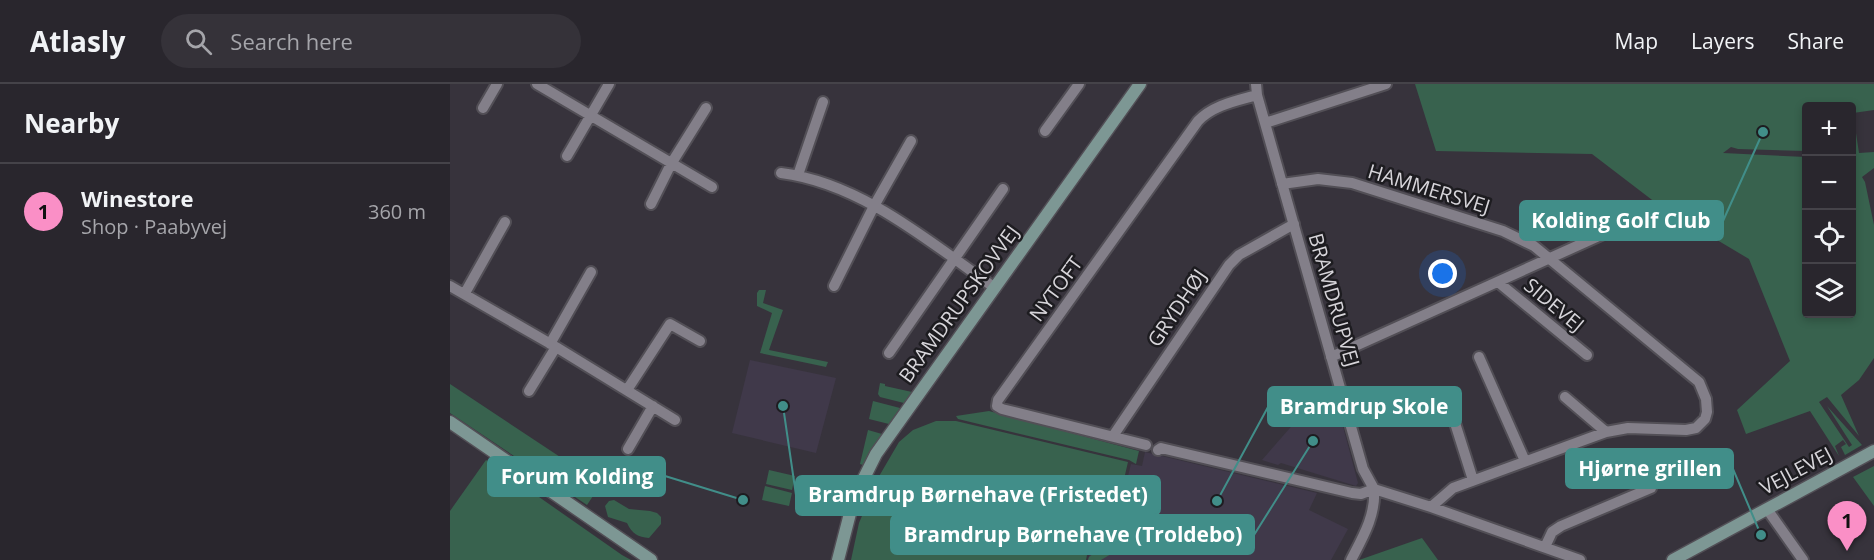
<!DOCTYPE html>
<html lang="en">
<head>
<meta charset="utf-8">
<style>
  :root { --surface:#29262d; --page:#353239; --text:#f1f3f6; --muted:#a5a5aa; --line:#454349; --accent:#fa8fc6 }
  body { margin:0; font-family:"Open Sans",sans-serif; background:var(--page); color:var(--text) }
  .controls { position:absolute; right:18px; top:18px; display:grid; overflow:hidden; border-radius:6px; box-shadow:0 3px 9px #0003 }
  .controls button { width:54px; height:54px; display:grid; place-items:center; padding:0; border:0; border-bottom:2px solid var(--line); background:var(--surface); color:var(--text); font:30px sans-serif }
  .you { position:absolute; left:993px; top:190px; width:21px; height:21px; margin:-15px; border:4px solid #fff; border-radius:50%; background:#1a73e8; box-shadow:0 0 0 9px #1a73e833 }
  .badge { display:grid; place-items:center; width:39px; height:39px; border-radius:50%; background:var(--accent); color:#111; font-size:20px; font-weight:700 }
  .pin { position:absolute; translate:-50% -50px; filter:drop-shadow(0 2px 3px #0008) }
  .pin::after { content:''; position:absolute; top:32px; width:21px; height:18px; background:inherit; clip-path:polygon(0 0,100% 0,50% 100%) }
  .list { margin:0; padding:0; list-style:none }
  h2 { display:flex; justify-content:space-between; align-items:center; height:78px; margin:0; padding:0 24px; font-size:26px }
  h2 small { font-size:20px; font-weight:400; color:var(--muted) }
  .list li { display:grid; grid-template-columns:39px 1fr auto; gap:18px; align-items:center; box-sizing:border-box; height:96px; padding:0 24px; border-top:2px solid var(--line) }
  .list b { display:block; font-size:22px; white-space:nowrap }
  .list p { margin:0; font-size:20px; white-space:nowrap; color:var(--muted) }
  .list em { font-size:20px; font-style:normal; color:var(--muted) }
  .icon { flex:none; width:33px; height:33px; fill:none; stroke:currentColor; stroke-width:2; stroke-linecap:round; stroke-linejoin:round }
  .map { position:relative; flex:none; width:1424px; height:476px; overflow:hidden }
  header { display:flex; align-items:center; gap:36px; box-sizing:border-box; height:84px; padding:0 30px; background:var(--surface); border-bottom:2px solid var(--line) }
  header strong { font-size:28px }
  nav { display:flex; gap:33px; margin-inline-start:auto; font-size:21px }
  .search { width:420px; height:54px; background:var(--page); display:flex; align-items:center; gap:15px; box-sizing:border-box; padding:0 21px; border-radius:33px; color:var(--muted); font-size:22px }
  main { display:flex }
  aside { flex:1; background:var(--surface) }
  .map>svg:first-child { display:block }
</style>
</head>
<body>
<header>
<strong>Atlasly</strong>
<div class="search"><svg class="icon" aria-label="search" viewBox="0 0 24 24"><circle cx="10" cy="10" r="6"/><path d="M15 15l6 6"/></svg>Search here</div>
<nav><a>Map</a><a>Layers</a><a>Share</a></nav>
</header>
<main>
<aside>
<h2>Nearby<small></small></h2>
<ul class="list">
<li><span class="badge">1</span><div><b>Winestore</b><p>Shop · Paabyvej</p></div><em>360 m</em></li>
</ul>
</aside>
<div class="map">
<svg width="1424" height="476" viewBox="0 0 1424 476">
  <rect width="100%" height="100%" fill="#37333c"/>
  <path fill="#40394a" d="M300 276 386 294 366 369 282 349Z
    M882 301 908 399 906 402 831 379 828 381 812 376 846 337 867 319Z
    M695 368 867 409 859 426 898 445 881 476H638L639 472 665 444 681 380 692 382Z"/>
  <path fill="#38624e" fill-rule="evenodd" d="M965 0H1424V26L1403 29 1409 69 1424 68V84L1412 93 1415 98 1424 141V274L1409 296 1391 311 1409 352 1377 313 1369 318 1399 363 1402 361 1377 322 1412 361 1395 371 1391 363 1396 360 1393 356 1385 362 1389 372 1360 327 1296 350 1287 326 1340 277 1299 175 1210 122 1142 70 986 67ZM1356 22H1402V230H1356V73L1273 69 1281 63 1288 65 1356 67Z
    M309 206H316L313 219 333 226 319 266 378 278 376 283 310 269 322 229 307 222V209Z
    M430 299 435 300V302L462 308 454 319 430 313 428 310Z
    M0 300 151 400 137 421 0 329Z
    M423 317 450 324 439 340 419 335Z
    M539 327 689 367 686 380 679 376 508 335 506 332Z
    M486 337H506L678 378 663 442 637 471 636 476H401L409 439 428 394 449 358 463 346Z
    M418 346 432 350 413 381 410 380Z
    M36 376 172 471 181 476H0V427Z
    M1424 382V422L1403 393Z
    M319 386 345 392 342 406 316 400Z
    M315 402 342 409 339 422 312 416Z
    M164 416 179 425 200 427 207 429 211 433V440L199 454C188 453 182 450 177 439L158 433 155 422 159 417Z
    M666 445 661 470 651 476H638L639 473 655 460Z
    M972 454 988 476H909Z"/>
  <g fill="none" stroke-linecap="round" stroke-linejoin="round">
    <defs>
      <path id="street" d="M87 0 262 103
        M806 0 807 11 913 385 924 405 981 423 1130 476
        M33 24 47 0
        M815 39 936 0
        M595 47 629 0
        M117 72 159 0
        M331 89C411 99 480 158 545 204
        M348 91 373 18
        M832 100 868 95 902 99 1053 147 1084 162 1249 298 1256 315 1257 328 1255 335 1246 344 1236 346 1178 344 1156 348 1003 404 981 423
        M201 120 221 80 256 24
        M1048 198 1137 271
        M0 202 106 263 225 336
        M384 202 424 122 461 57
        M15 209 55 138
        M100 260 141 188
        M439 269 553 105
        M881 273 1171 142
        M1029 273 1075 377
        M177 306 220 240 250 257
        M79 307 106 263
        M1115 313 1156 348
        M999 320 1023 396
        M663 352 779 181 789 171 844 140
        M696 361 552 325 547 322 548 316 748 37C763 21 786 17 807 11
        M178 365 203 322
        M708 366 711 364 902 409 911 410 924 405C926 431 913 453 901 476
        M1317 425 1353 476
        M1095 463 1102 448 1111 442 1201 404"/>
      <path id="secondary" d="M0 338 201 476
        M388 476 404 414 426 370 690 0
        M1223 476 1424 367"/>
    </defs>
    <use href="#street" stroke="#524f56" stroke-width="14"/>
    <use href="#secondary" stroke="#524f56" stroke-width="15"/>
    <use href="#street" stroke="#837f89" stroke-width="10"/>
    <use href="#secondary" stroke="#7d9794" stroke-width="12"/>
  </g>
  <g text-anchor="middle" stroke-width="5" stroke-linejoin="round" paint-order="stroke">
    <g font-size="20" fill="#d7d5da" stroke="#1d1c20">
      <text transform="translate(979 105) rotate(17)" y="7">HAMMERSVEJ</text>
      <text transform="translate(606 205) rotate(-54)" y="7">NYTOFT</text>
      <text transform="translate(884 216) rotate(74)" y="7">BRAMDRUPVEJ</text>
      <text transform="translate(509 220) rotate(-54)" y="7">BRAMDRUPSKOVVEJ</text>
      <text transform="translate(1104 221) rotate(40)" y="7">SIDEVEJ</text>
      <text transform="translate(727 224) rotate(-56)" y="7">GRYDHØJ</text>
      <text transform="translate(1346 387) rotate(-28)" y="7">VEJLEVEJ</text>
    </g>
  </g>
  <path fill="none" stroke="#418e89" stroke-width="2" d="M1313 48L1273 137M767 417L818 323M1311 451L1283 385M293 416L215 392M333 322L346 411M863 357L804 451"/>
  <g fill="#418e89" stroke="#1d1c20" stroke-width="2">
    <circle cx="1313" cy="48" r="6"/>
    <circle cx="767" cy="417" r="6"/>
    <circle cx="1311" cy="451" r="6"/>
    <circle cx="293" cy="416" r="6"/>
    <circle cx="333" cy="322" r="6"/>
    <circle cx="863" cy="357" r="6"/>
  </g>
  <g fill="#418e89" stroke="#418e89" stroke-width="2">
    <rect x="1070" y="117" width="203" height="39" rx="6"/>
    <rect x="818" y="303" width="193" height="39" rx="6"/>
    <rect x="1116" y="365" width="167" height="39" rx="6"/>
    <rect x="38" y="373" width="177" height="39" rx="6"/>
    <rect x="346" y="392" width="364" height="39" rx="6"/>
    <rect x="441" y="431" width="363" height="39" rx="6"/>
  </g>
  <g font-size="21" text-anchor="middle" font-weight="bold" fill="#fff">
    <text x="1171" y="144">Kolding Golf Club</text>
    <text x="914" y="330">Bramdrup Skole</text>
    <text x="1200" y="392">Hjørne grillen</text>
    <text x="127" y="400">Forum Kolding</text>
    <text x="528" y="418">Bramdrup Børnehave (Fristedet)</text>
    <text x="623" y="458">Bramdrup Børnehave (Troldebo)</text>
  </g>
</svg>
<div class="controls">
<button>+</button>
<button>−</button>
<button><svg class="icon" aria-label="locate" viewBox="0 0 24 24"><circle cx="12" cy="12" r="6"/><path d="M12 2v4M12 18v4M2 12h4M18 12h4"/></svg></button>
<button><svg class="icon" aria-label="layers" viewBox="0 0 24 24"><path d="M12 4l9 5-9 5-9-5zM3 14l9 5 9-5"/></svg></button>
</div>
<div class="you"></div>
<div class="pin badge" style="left:1397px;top:467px">1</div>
</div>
</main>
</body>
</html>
